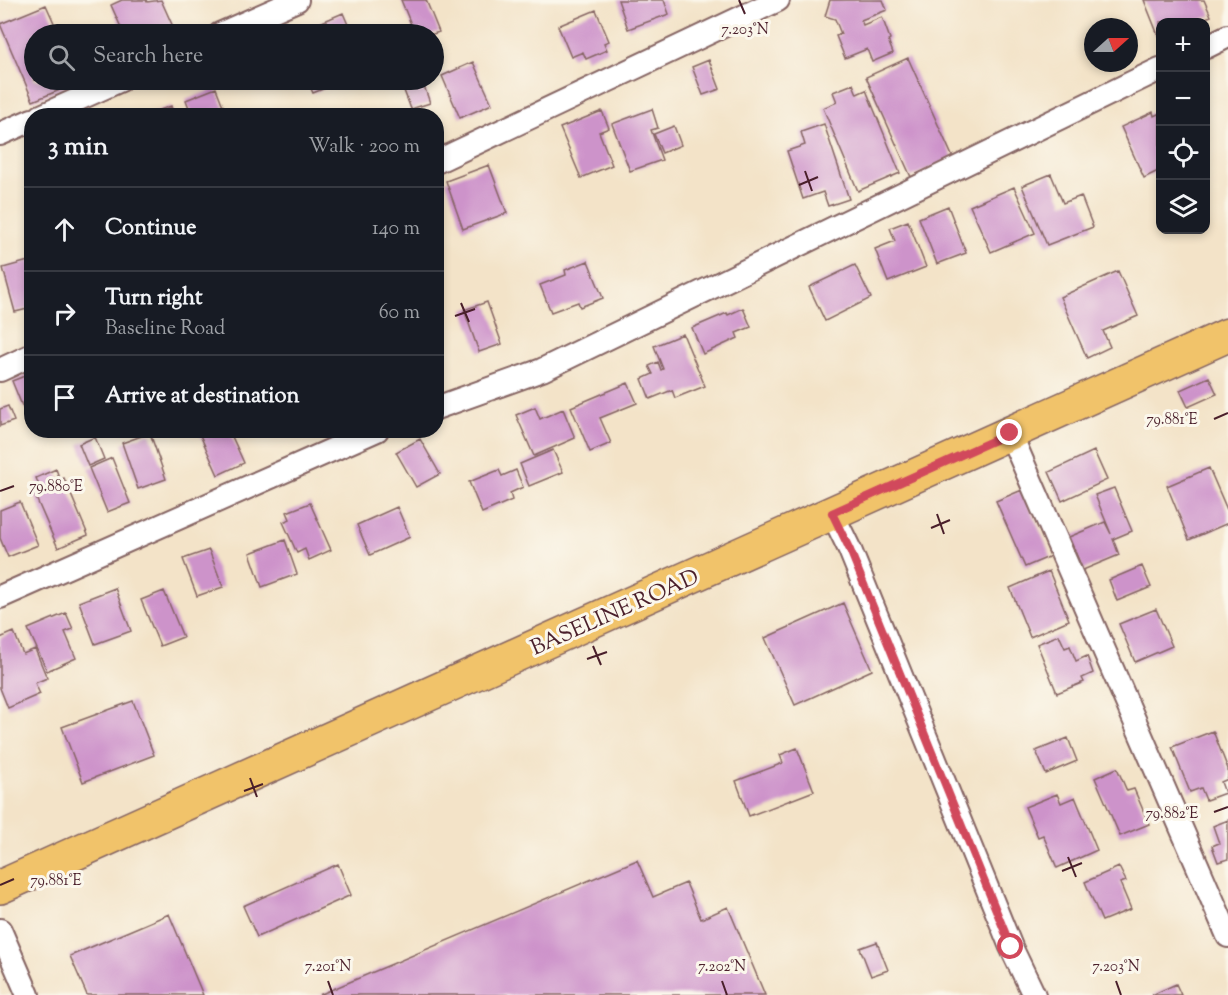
<!DOCTYPE html>
<html lang="en">
<head>
<meta charset="utf-8">
<style>
  :root { --surface:#171b24; --page:#20242c; --text:#f1f3f6; --muted:#9ea1a6; --line:#363941 }
  body { margin:0; font-family:"Sorts Mill Goudy",serif; background:var(--page); color:var(--text) }
  .controls { position:absolute; right:18px; top:18px; display:grid; overflow:hidden; border-radius:12px; box-shadow:0 3px 9px #0003 }
  .controls button { width:54px; height:54px; display:grid; place-items:center; padding:0; border:0; border-bottom:2px solid var(--line); background:var(--surface); color:var(--text); font:30px sans-serif }
  .compass { position:absolute; left:1084px; top:18px; width:54px; height:54px; border-radius:50%; background:var(--surface); box-shadow:0 3px 9px #0003; rotate:69deg }
  .stop { position:absolute; width:18px; height:18px; margin:-14px; border:4px solid #d1495b; border-radius:50%; background:#fff }
  .stop.end { background:#d1495b; border-color:#fff; box-shadow:0 2px 6px #0008 }
  .list { margin:0; padding:0; list-style:none }
  h2 { display:flex; justify-content:space-between; align-items:center; height:78px; margin:0; padding:0 24px; font-size:26px }
  h2 small { font-size:20px; font-weight:400; color:var(--muted) }
  .list li { display:grid; grid-template-columns:39px 1fr auto; gap:18px; align-items:center; box-sizing:border-box; height:84px; padding:0 24px; border-top:2px solid var(--line) }
  .list b { display:block; font-size:22px; white-space:nowrap }
  .list p { margin:0; font-size:20px; white-space:nowrap; color:var(--muted) }
  .list em { font-size:20px; font-style:normal; color:var(--muted) }
  .icon { flex:none; width:33px; height:33px; fill:none; stroke:currentColor; stroke-width:2; stroke-linecap:round; stroke-linejoin:round }
  .map { position:relative; flex:none; width:1228px; height:995px; overflow:hidden }
  .search { position:absolute; background:var(--surface); box-shadow:0 3px 9px #0003; left:24px; top:24px; width:420px; height:66px; display:flex; align-items:center; gap:15px; box-sizing:border-box; padding:0 21px; border-radius:33px; color:var(--muted); font-size:22px }
  .panel { position:absolute; background:var(--surface); box-shadow:0 3px 9px #0003; left:24px; top:108px; width:420px; height:330px; border-radius:24px }
  .map>svg:first-child { display:block }
</style>
</head>
<body>
<div class="map">
<svg width="1228" height="995" viewBox="0 0 1228 995">
  <rect width="100%" height="100%" fill="#fbf7ec"/>
  <filter id="ink" filterUnits="userSpaceOnUse"><feTurbulence type="fractalNoise" baseFrequency=".0167" numOctaves="2"/><feDisplacementMap in="SourceGraphic" scale="12" xChannelSelector="R" yChannelSelector="G"/><feConvolveMatrix kernelMatrix="1 2 1 2 8 2 1 2 1" color-interpolation-filters="sRGB"/></filter>
  <filter id="wash" filterUnits="userSpaceOnUse"><feTurbulence type="fractalNoise" baseFrequency=".008" numOctaves="4" result="noise"/><feDisplacementMap in="SourceGraphic" scale="24" xChannelSelector="R" yChannelSelector="G"/><feGaussianBlur stdDeviation="1.35" result="paint"/><feColorMatrix in="noise" values="0 0 0 0 0 0 0 0 0 0 0 0 0 0 0 0 0 1.4 0 .05"/><feComposite in="paint" operator="in"/></filter>
  <g filter="url(#wash)">
    <rect width="100%" height="100%" fill="#f3e3c8"/>
    <g id="blocks">
      <path fill="#cd93ca" d="M122 0H146L147 2 161 0 174 29 163 34H124L111 5Z
        M401 0H426L439 32 433 34H415Z
        M618 0H664L669 14 628 29Z
        M830 0H883L887 10 861 20 863 25 882 17 890 39 888 40 893 53 872 62 867 49 845 58 836 36 841 34 835 19 825 16Z
        M1144 0H1204L1211 16 1195 22H1160V40Z
        M46 5 59 34H34V80H78L79 82 33 101 0 24Z
        M596 10 609 41 604 43 607 50 586 59 583 52 571 57 558 26Z
        M343 13 352 34H294Z
        M908 58 953 158 911 177 866 77Z
        M709 60 720 89 703 95 692 67Z
        M473 62 492 104 460 118 442 76Z
        M307 80H345L313 93Z
        M400 80H422L430 103 411 109Z
        M853 84 857 94 866 90 900 173 858 191 823 108 837 102 833 92Z
        M216 88 227 116H192L186 100Z
        M171 106 174 116H146V115Z
        M652 109 658 128 651 130 662 160 630 171 612 124Z
        M602 111 609 128 599 132 612 165 581 178 560 128Z
        M1153 112 1154 116 1160 113V170L1144 178 1121 127Z
        M824 124 849 199 828 206 823 192 803 199 787 151 805 145 801 132Z
        M674 126 681 145 662 153 654 134Z
        M489 165 507 213 463 229 446 181Z
        M1051 174 1063 203 1081 196 1093 227 1047 245 1022 186Z
        M1014 187 1035 233 991 252 970 206Z
        M948 206 966 253 937 264 919 218Z
        M908 221 926 267 888 282 875 249 895 241 890 228Z
        M32 260V308L15 312 3 268Z
        M588 261 603 298 580 307 578 302 551 312 540 285 566 275 565 270Z
        M855 265 871 298 825 321 809 287Z
        M1118 271 1138 316 1103 331 1110 347 1087 358 1060 297Z
        M487 302 502 344 479 352 464 310Z
        M743 308 751 327 736 333 738 338 703 354 692 328 727 313 728 315Z
        M683 334 705 386 675 398 672 390 650 399 642 379 653 374 649 366 658 362 661 370 663 369 654 346Z
        M32 373V404L23 408 12 381Z
        M1209 377 1217 394 1188 407 1180 390Z
        M628 383 637 403 600 418 611 443 590 452 571 407Z
        M8 406 14 421 0 426V409Z
        M535 407 540 419 563 409 575 438 534 456 516 415Z
        M209 430H229L244 463 218 475 200 435Z
        M150 433 166 479 138 489 122 443Z
        M95 437 104 459 88 466 79 444Z
        M420 439 440 474 416 487 396 452Z
        M553 450 563 472 529 486 520 464Z
        M1094 451 1107 480 1062 501 1049 472Z
        M112 458 130 503 107 512 89 468Z
        M1209 468 1228 512V523L1189 540 1167 486Z
        M56 469 60 480 64 478 88 535 58 548 33 491 40 488 36 478Z
        M499 470 502 476 516 470 523 487 510 493 512 500 482 513 469 482Z
        M1114 488 1132 531 1113 539 1119 555 1083 570 1069 537 1105 522 1111 534 1095 495Z
        M1022 490 1051 556 1025 567 996 501Z
        M20 502 38 545 8 557 0 538V510Z
        M310 503 331 550 309 560 305 549 297 553 283 522 290 519 287 512Z
        M397 507 410 537 370 555 357 525Z
        M285 540 297 574 262 587 250 553Z
        M209 550 223 587 197 596 183 559Z
        M1142 566 1151 587 1117 601 1109 580Z
        M1049 571 1069 620 1030 637 1010 588Z
        M115 588 131 631 95 644 79 602Z
        M164 591 183 637 160 646 141 600Z
        M843 603 872 670 795 705 765 638Z
        M1156 609 1172 646 1135 662 1119 624Z
        M66 613 73 629 65 632 76 658 47 671 28 629Z
        M14 632 23 654 35 649 47 678 35 683 40 694 8 708 0 688V638Z
        M1059 635 1065 648 1070 646 1076 661 1087 656 1093 673 1082 678 1084 682 1057 693 1037 644Z
        M133 701 154 755 83 782 62 727Z
        M1213 731 1228 769V779L1221 782 1225 793 1206 800 1201 788 1190 792 1172 747Z
        M1068 738 1077 761 1046 774 1036 751Z
        M797 748 814 791 749 816 736 781 783 763 780 755Z
        M1117 768 1127 791 1134 789 1149 824 1120 836 1095 778Z
        M1057 794 1061 803 1075 797 1097 850 1057 868 1043 835 1038 837 1025 807Z
        M1228 820V859L1218 862 1212 846 1219 843 1213 826Z
        M637 860 653 897 686 883 701 919 728 907 765 995H319Z
        M338 864 351 895 257 937 243 906Z
        M1119 867 1126 881 1120 883 1131 909 1102 921 1085 882Z
        M169 914 203 995H87L70 956Z
        M877 942 888 970 871 976 860 948Z
        M1176 984 1181 995H1152Z"/>
    </g>
  </g>
  <g filter="url(#ink)">
    <use href="#blocks" fill-opacity="0" stroke="#856462" stroke-width="1.5"/>
    <g fill="none" stroke-linecap="round" stroke-linejoin="round">
      <defs>
        <path id="street" d="M220 34 297 0
          M1206 47 1228 36
          M41 116 121 80
          M0 134 32 120
          M436 162 778 0
          M0 370 32 355
          M436 408 542 370 1160 69
          M1010 433 1228 936
          M832 513 850 550 1011 947 1034 995
          M0 597 377 430
          M0 930 28 995"/>
        <path id="primary" d="M0 887 1228 335"/>
      </defs>
      <use href="#street" stroke="#856462" stroke-width="26"/>
      <use href="#primary" stroke="#856462" stroke-width="36"/>
      <use href="#street" stroke="#fff" stroke-width="22"/>
      <use href="#primary" stroke="#f1c36a" stroke-width="33"/>
    </g>
  </g>
  <g fill="none" stroke-linecap="round" stroke-linejoin="round" filter="url(#ink)">
    <path stroke="#d1495b" stroke-width="8" d="M1010 433 832 513 850 550 1011 947"/>
  </g>
  <path fill="none" stroke="#4a1f2b" stroke-width="2" d="M739 0 745 14M805 171 812 191M799 185 818 177M461 303 469 322M455 316 475 309M1214 419 1228 413M0 491 14 486M937 514 944 534M931 528 950 520M593 646 601 665M587 659 607 652M250 778 257 797M244 791 263 784M1214 812 1228 807M1068 857 1076 877M1062 871 1082 863M0 885 14 879M328 981 333 995M722 981 727 995M1116 981 1121 995"/>
  <g text-anchor="middle" stroke-width="6" stroke-linejoin="round" paint-order="stroke">
    <g font-size="22" fill="#4a1f2b" stroke="#fbf7ec">
      <text transform="translate(614 611) rotate(-24)" y="8">BASELINE ROAD</text>
    </g>
  </g>
  <g font-size="15" text-anchor="middle" fill="#4a1f2b" stroke="#fbf7ec" stroke-width="6" stroke-linejoin="round" paint-order="stroke">
    <text x="745" y="34">7.203°N</text>
    <text x="1172" y="424">79.881°E</text>
    <text x="56" y="491">79.880°E</text>
    <text x="1172" y="818">79.882°E</text>
    <text x="56" y="885">79.881°E</text>
    <text x="328" y="971">7.201°N</text>
    <text x="722" y="971">7.202°N</text>
    <text x="1116" y="971">7.203°N</text>
  </g>
</svg>
<div class="controls">
<button>+</button>
<button>−</button>
<button><svg class="icon" aria-label="locate" viewBox="0 0 24 24"><circle cx="12" cy="12" r="6"/><path d="M12 2v4M12 18v4M2 12h4M18 12h4"/></svg></button>
<button><svg class="icon" aria-label="layers" viewBox="0 0 24 24"><path d="M12 4l9 5-9 5-9-5zM3 14l9 5 9-5"/></svg></button>
</div>
<svg class="compass" viewBox="-18 -18 36 36"><path d="M0-13l5 13h-10z" fill="#e53935"/><path d="M0 13l5-13h-10z" fill="#9ea1a6"/></svg>
<div class="stop" style="left:1011px;top:947px"></div>
<div class="stop end" style="left:1010px;top:433px"></div>
<div class="search"><svg class="icon" aria-label="search" viewBox="0 0 24 24"><circle cx="10" cy="10" r="6"/><path d="M15 15l6 6"/></svg>Search here</div>
<section class="panel">
<h2>3 min<small>Walk · 200 m</small></h2>
<ul class="list">
<li><svg class="icon" aria-label="ahead" viewBox="0 0 24 24"><path d="M12 20V5M6 11l6-6 6 6"/></svg><div><b>Continue</b></div><em>140 m</em></li>
<li><svg class="icon" aria-label="right" viewBox="0 0 24 24"><path d="M7 20v-9h11M14 6l5 5-5 5"/></svg><div><b>Turn right</b><p>Baseline Road</p></div><em>60 m</em></li>
<li><svg class="icon" aria-label="arrive" viewBox="0 0 24 24"><path d="M6 21V4h12l-3 4 3 4H6"/></svg><div><b>Arrive at destination</b></div></li>
</ul>
</section>
</div>
</body>
</html>
